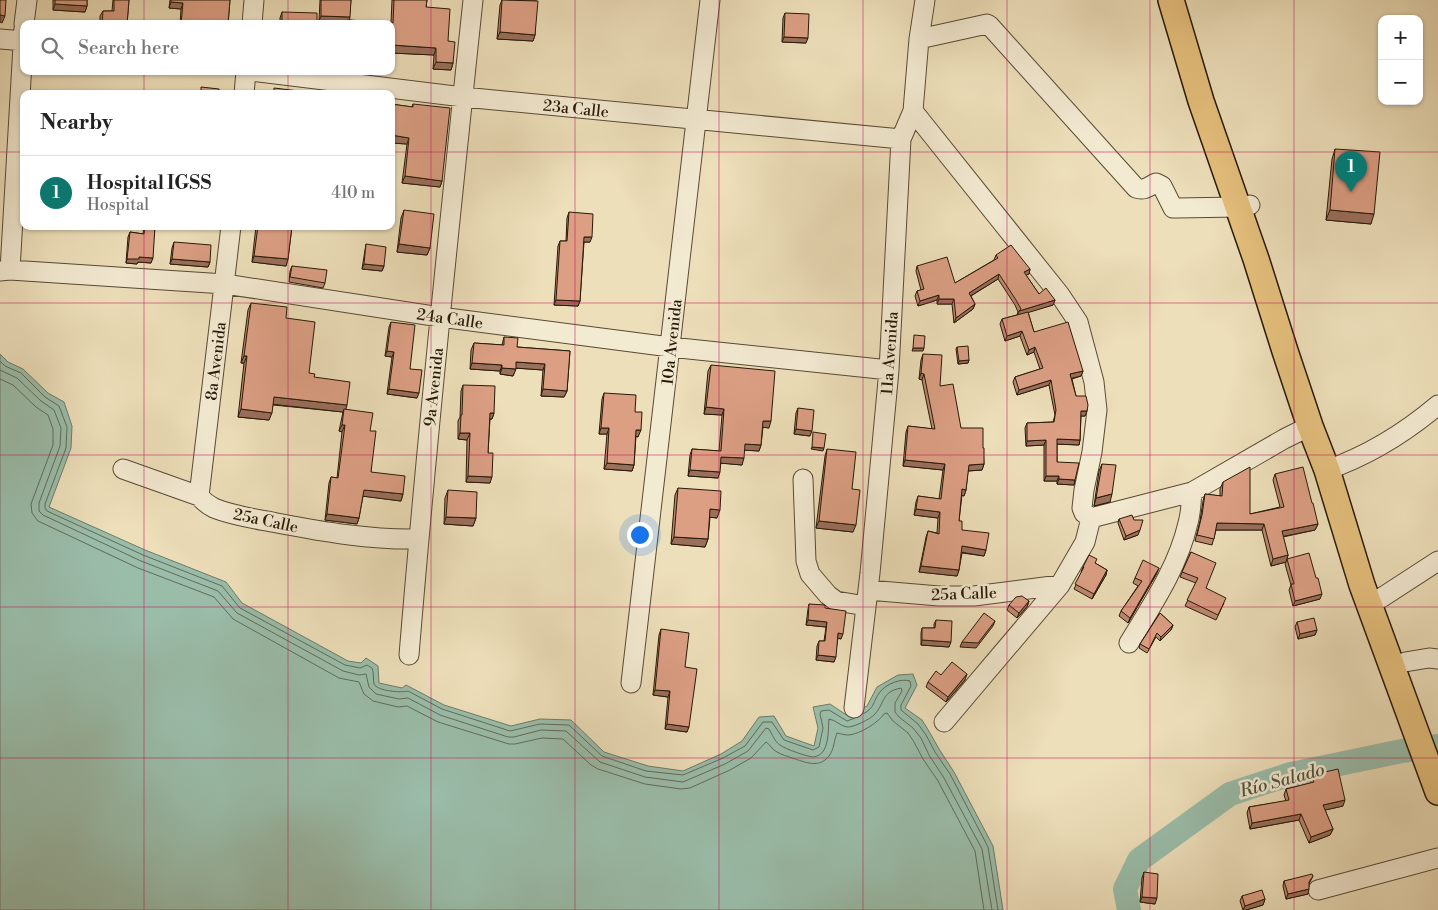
<!DOCTYPE html>
<html lang="en">
<head>
<meta charset="utf-8">
<style>
  :root { --surface:#fff; --page:#f6f6f6; --text:#222; --muted:#767676; --line:#e0e0e0; --accent:#0f766e }
  body { margin:0; font-family:"Libre Bodoni",serif; background:var(--page); color:var(--text) }
  .controls { position:absolute; right:15px; top:15px; display:grid; overflow:hidden; border-radius:10px; box-shadow:0 1px 4px #0004 }
  .controls button { width:45px; height:45px; display:grid; place-items:center; padding:0; border:0; border-bottom:1px solid var(--line); background:var(--surface); color:var(--text); font:25px sans-serif }
  .you { position:absolute; left:639px; top:534px; width:18px; height:18px; margin:-12px; border:4px solid #fff; border-radius:50%; background:#1a73e8; box-shadow:0 0 0 8px #1a73e833 }
  .badge { display:grid; place-items:center; width:32px; height:32px; border-radius:50%; background:var(--accent); color:#fff; font-size:16px; font-weight:700 }
  .pin { position:absolute; translate:-50% -41px; filter:drop-shadow(0 1px 2px #0008) }
  .pin::after { content:''; position:absolute; top:26px; width:18px; height:15px; background:inherit; clip-path:polygon(0 0,100% 0,50% 100%) }
  .list { margin:0; padding:0; list-style:none }
  h2 { display:flex; justify-content:space-between; align-items:center; height:65px; margin:0; padding:0 20px; font-size:21px }
  h2 small { font-size:16px; font-weight:400; color:var(--muted) }
  .list li { display:grid; grid-template-columns:32px 1fr auto; gap:15px; align-items:center; box-sizing:border-box; height:75px; padding:0 20px; border-top:1px solid var(--line) }
  .list b { display:block; font-size:19px; white-space:nowrap }
  .list p { margin:0; font-size:16px; white-space:nowrap; color:var(--muted) }
  .list em { font-size:16px; font-style:normal; color:var(--muted) }
  .icon { flex:none; width:28px; height:28px; fill:none; stroke:currentColor; stroke-width:2; stroke-linecap:round; stroke-linejoin:round }
  .map { position:relative; flex:none; width:1438px; height:910px; overflow:hidden }
  .search { position:absolute; background:var(--surface); box-shadow:0 1px 4px #0004; left:20px; top:20px; width:375px; height:55px; display:flex; align-items:center; gap:12px; box-sizing:border-box; padding:0 18px; border-radius:10px; color:var(--muted); font-size:19px }
  .panel { position:absolute; background:var(--surface); box-shadow:0 1px 4px #0004; left:20px; top:90px; width:375px; height:140px; border-radius:10px }
  .map>svg:first-child { display:block }
</style>
</head>
<body>
<div class="map">
<svg width="1438" height="910" viewBox="0 0 1438 910">
  <rect width="100%" height="100%" fill="#eddfba"/>
  <filter id="stains"><feTurbulence type="fractalNoise" baseFrequency=".004" numOctaves="4"/><feColorMatrix values="0 0 0 0 .2 0 0 0 0 .09 0 0 0 0 .02 0 0 0 .5 -.17"/></filter>
  <radialGradient id="worn" r=".72"><stop offset=".6" stop-color="#630" stop-opacity="0"/><stop offset="1" stop-color="#630" stop-opacity=".3"/></radialGradient>
  <path fill="#9abdaa" stroke="#6c7b68" d="M0 354 8 362 23 369 48 393 64 402 72 426 71 448 49 507 145 550 226 582 242 603 348 661 361 663 366 658 378 666 379 683 402 688 406 685 444 705 511 726 540 719 571 720 604 752 648 766 683 771 721 754 742 741 759 717 774 716 786 736 814 746 818 728 813 707 830 704 848 716 867 706 877 687 898 675 913 674 917 685 905 708 922 720 930 733 939 749 954 772 993 846 1003 910H0Z"/>
  <g fill="none" stroke-linecap="round" stroke-linejoin="round">
    <path stroke="#606b58" stroke-width="1" d="M0 361 5 366 21 373 45 397 59 406 67 427 66 448 45 504V508L47 511 143 555 222 586 240 608 345 665 360 668 367 665 372 668C374 673 373 679 374 684 377 691 401 693 408 691L442 709 510 731 540 724 569 725 602 756 646 771 683 775 723 758 745 746 763 722H772L784 740 813 750 819 747 823 728 820 714 821 711 829 710 847 721 855 718
      M0 370 17 378 41 401 54 410 61 428 60 446 39 503V511L43 515 141 561 218 591 237 613 343 671 359 675 366 674 369 687 376 694 399 699 408 698 440 715 508 737H514L541 730 566 731 600 762 645 777 683 782 725 764 748 751 766 728 769 729C772 734 775 742 780 745 785 749 808 757 814 757 818 756 822 754 824 750 829 741 828 729 829 719 836 720 840 726 847 727 852 728 871 719 875 714 885 703 881 692 901 688L902 691 895 703V712L899 717 913 728 921 738 929 755 944 778 982 849 992 910
      M0 379 13 385 36 407 48 415 53 429V445L31 504 32 513 38 521 138 568 214 597 233 619 339 678 359 682 364 694 373 701 398 707 407 706 438 722 509 744H515L542 738 563 739 591 765 598 769 645 784 681 789 690 788 730 770 751 758 766 742C770 744 772 750 777 752 782 755 787 756 792 758 805 762 819 769 829 756 834 750 834 740 837 733 841 734 845 735 849 735 860 734 879 722 884 714L887 713 893 721 908 733 914 742 923 759 938 781 975 851 984 910
      M863 714C876 707 872 702 880 692 886 684 901 678 910 681L911 686 901 705V710L918 724 926 735 935 752 950 774 988 847 998 910"/>
    <path stroke="#9abdaa" stroke-width="24" d="M1129 910 1125 889 1139 860 1230 794 1291 774 1402 751 1438 746"/>
    <defs>
      <path id="minor" d="M24 24 27 0
        M252 24 254 0
        M0 39 24 41
        M919 39 987 24 990 26 1136 188C1144 191 1148 187 1156 183L1162 186 1173 208H1177L1238 207 1250 205
        M251 71 463 97 901 139
        M244 94 246 71
        M913 111 1060 295 1078 322 1094 382 1097 410 1092 452 1084 490 1082 508 1084 513 1091 518 1085 542 1060 585 944 722
        M10 270 24 28
        M0 271 10 270 225 284 440 317 670 347 889 370
        M123 469 199 496C203 501 208 505 214 508 233 516 257 519 277 523 324 532 371 540 418 539
        M1327 470C1367 456 1406 432 1438 405
        M803 479 806 561 810 574 828 595 836 601 866 606
        M199 496 231 226
        M1091 518 1192 492 1284 439 1310 426
        M868 590 939 596H974L1060 585
        M1381 598 1438 561
        M1129 643C1152 605 1178 567 1188 523 1191 513 1191 502 1192 492
        M409 655C427 437 450 218 473 0
        M1405 662 1429 658 1438 659
        M631 683 710 0
        M854 708 870 573 889 370 901 139 913 111 919 39 925 0
        M1318 890 1438 858"/>
      <path id="major" d="M1171 0 1201 101 1256 259 1285 351 1310 426 1327 470 1362 585 1438 792"/>
    </defs>
    <use href="#minor" stroke="#584a33" stroke-width="21"/>
    <use href="#major" stroke="#271906" stroke-width="28"/>
    <use href="#minor" stroke="#f3ead2" stroke-width="19"/>
    <use href="#major" stroke="#e6c07d" stroke-width="25"/>
  </g>
  <path fill="#bd8972" stroke="#271906" d="M53 0H87V6L85 12 53 10Z
    M113 0H129L127 24H100V16L103 11H112Z
    M170 0H230L228 24H180L181 9 169 8Z
    M320 0H351L349 20 391 23 392 0H427L426 7 448 41 453 63 451 70 433 69 434 55 391 53V24H345L346 22 319 21Z
    M502 0H536L535 35 533 41 497 39 500 5Z
    M282 12 317 24H280V18Z
    M785 13 806 43 782 42 783 18Z
    M391 104 412 107 413 104 442 181 440 187 402 183 407 144 391 143Z
    M1335 149 1371 224 1326 220 1332 159Z
    M404 210 430 248 427 255 397 252 401 218Z
    M569 212 590 242H584L580 301 578 306 554 305 558 246 560 241H566L567 218Z
    M144 226H155L151 263 138 262 137 264 126 263 128 237 130 232 143 234Z
    M256 226H292L288 259 286 266 252 262Z
    M174 242 210 262 208 267 170 264 172 248Z
    M366 244 384 266 382 271 362 269 365 250Z
    M996 255 1030 269 1029 274 1026 275 1039 294 1055 300 1053 305 1028 312 1034 332 1083 371 1081 376 1072 379 1076 396 1085 416H1081L1080 440 1079 445 1057 444V462L1075 480 1074 485 1057 484V481H1044V445L1026 446 1025 428 1027 423 1053 422 1055 415 1049 385 1017 395 1013 382 1015 377 1040 369 1034 352 1027 355 1020 336 1005 341 1000 324 1002 319 1017 315 1018 312 1015 305 998 279 971 296 975 304 973 309 954 323 952 304H937V300L918 306 915 296 917 291 921 290 916 271 917 266 955 283 994 260Z
    M292 266 325 283 323 288 289 282 290 271Z
    M251 303 286 318 309 373 346 410 370 431 371 472 403 494 401 501 363 496 359 518 357 524 325 520 329 483 331 477 337 478 342 432 339 431 343 412 273 405 269 420 238 417 244 363H241L248 310Z
    M391 322 410 369 417 398 387 394 392 357 385 356 389 327Z
    M504 337 517 347 570 351 567 391 564 397 541 396 543 370 516 368 513 376 500 374V371L470 369 471 350 474 343 502 345Z
    M957 347 969 360 968 363 958 364 956 349Z
    M923 354 961 428 983 448 984 464 982 470 968 471 966 490 964 496 962 495 959 521 962 530 986 550 984 556 962 553 959 570 957 576 919 572 926 537 928 531 937 533 938 518 914 515 916 502 918 496 939 499 943 470 903 466 906 432 908 426 932 429 922 380 919 379 921 360Z
    M711 365 769 428 763 427 761 445 759 451 744 450 742 465 721 463 718 478 688 476 690 455 692 449 719 451 722 415 704 414 708 371Z
    M463 385 494 413 492 419H490L488 453 490 483 466 482 467 440 458 439V421L460 417 461 391Z
    M604 393 635 412 638 437 636 436 634 465 632 471 604 469 607 434H599L602 399Z
    M798 408 810 436 794 434 796 413Z
    M827 449 852 489 853 532 816 528 825 456Z
    M1102 464 1110 502 1094 506 1099 471Z
    M1275 474 1318 524 1315 530 1283 537 1288 555 1287 559 1320 599 1293 606 1289 590 1291 585 1285 564 1286 562 1271 566 1262 530H1216L1212 545 1195 541 1200 521 1203 501 1205 494 1220 496V489L1223 482 1250 514 1280 507 1273 480Z
    M678 488 717 518 710 517 708 539 705 547 671 544 675 495Z
    M448 490 476 518 473 526 444 524 445 498Z
    M1119 519 1138 535 1124 540 1118 523Z
    M1191 552 1206 588 1224 603 1216 620 1185 606 1196 583 1180 577Z
    M1095 563 1107 570 1106 575 1092 599 1074 589 1082 572H1081L1083 567Z
    M1157 573 1128 623 1119 616 1121 611 1138 586 1133 583 1135 578Z
    M1029 601 1027 607 1017 618 1007 610 1009 605Z
    M809 604 825 608 841 639 838 638 834 662 816 660 817 646 819 641H824L826 627 806 625 808 609Z
    M1160 613 1173 625 1171 630 1160 641 1156 637 1147 653 1139 648 1140 644Z
    M936 620 949 647 921 645V633L922 628H934V624Z
    M1297 622 1317 630 1315 635 1298 639 1295 627Z
    M661 629 685 667 687 732 665 729 668 697 653 695 659 635Z
    M941 675 965 680 946 702 926 687 928 682Z
    M1312 775 1343 806 1325 810 1333 829 1330 835 1309 843 1299 820 1250 829 1247 813 1249 807 1286 801 1284 795 1286 789 1311 783 1310 781Z
    M1144 872 1155 904 1140 902 1142 878Z
    M1313 876 1309 884 1308 894 1286 899 1283 886 1284 881Z
    M1242 896 1265 899 1263 905 1246 910H1243L1240 901Z"/>
  <path fill="#9a6f5c" stroke="#271906" d="M171 2 183 3 181 9 169 8Z
    M55 4 87 6 85 12 53 10Z
    M0 15 5 16 2 23 0 22Z
    M321 16 350 17 349 22 347 20 346 22 319 21Z
    M500 32 535 35 533 41 497 39Z
    M784 37 808 38 806 43 782 42Z
    M391 45 436 48 434 55 391 53Z
    M436 62 453 63 451 70 433 69Z
    M391 135 409 138 407 144 391 143Z
    M405 176 442 181 440 187 402 183Z
    M1330 210 1374 214 1371 224 1326 220Z
    M584 237H592L590 242H582Z
    M399 244 430 248 427 255 397 252Z
    M254 256 288 259 286 266 252 262Z
    M139 257 153 258 151 263 138 262 137 264 126 263 127 259Z
    M172 259 210 262 208 267 170 264Z
    M364 264 384 266 382 271 362 269Z
    M1030 269 1029 274 1022 277 1024 272Z
    M999 274 998 279 967 298 969 293Z
    M939 295 937 300 918 306 920 301Z
    M939 299H954L952 304H937Z
    M556 300 580 301 578 306 554 305Z
    M1055 300 1053 305 1017 316 1019 311Z
    M975 304 973 309 954 323 956 318Z
    M1022 331 1020 336 1005 341 1007 336Z
    M1035 347 1034 352 1027 355 1029 350Z
    M913 348H924L923 351H912Z
    M387 351 394 352 392 357 385 356Z
    M244 356H247L244 363H241Z
    M969 360 968 363 958 364 959 361Z
    M516 362 545 364 543 370 514 368Z
    M472 363 502 365 500 371 470 369Z
    M502 368 516 369 513 376 500 374Z
    M1083 371 1081 376 1069 379 1070 374Z
    M921 373 924 374 922 380 919 379Z
    M1051 380 1049 385 1017 395 1019 390Z
    M389 389 419 393 417 398 387 394Z
    M543 389 567 391 564 397 541 396Z
    M274 397 347 405 345 413 344 409 343 412 271 404Z
    M706 407 724 409 722 415 704 414Z
    M241 409 272 413 269 420 238 417Z
    M1081 411H1087L1085 416H1079Z
    M490 413H494L492 419H488Z
    M763 421H771L769 428 761 427Z
    M342 425H345L342 432 339 431Z
    M601 428H609L607 434H599Z
    M796 429 812 431 810 436 794 434Z
    M636 430H641L638 437 634 436Z
    M460 433H470L467 440 458 439Z
    M1057 439 1080 440 1079 445 1055 444Z
    M1046 440 1044 445 1026 446 1027 441Z
    M745 444 761 445 759 451 742 450Z
    M812 447 824 448 823 451 811 449Z
    M721 457 744 458 742 465 719 463Z
    M905 460 945 464 943 470 903 466Z
    M607 463 634 465 632 471 604 469Z
    M984 464 982 470 967 471 969 465Z
    M690 470 720 472 718 478 688 476Z
    M468 476 492 477 490 483 466 482Z
    M1046 476H1059L1057 481H1044Z
    M1059 479 1075 480 1074 485 1057 484Z
    M962 489 966 490 964 496 960 495Z
    M364 490 403 494 401 501 361 496Z
    M1112 494 1110 502 1094 506 1096 498Z
    M710 509 720 510 717 518 708 517Z
    M916 509 940 512 938 518 914 515Z
    M327 514 359 518 357 524 325 520Z
    M446 517 476 518 473 526 444 524Z
    M819 521 856 525 853 532 816 528Z
    M1217 523 1264 524 1262 530H1215Z
    M1318 524 1315 530 1280 537 1282 531Z
    M1140 530 1138 535 1124 540 1126 536Z
    M674 537 708 539 705 547 671 544Z
    M962 546 986 550 984 556 960 552Z
    M1288 555 1286 562 1271 566 1273 559Z
    M921 566 959 570 957 576 919 572Z
    M1159 568 1157 573 1128 623 1130 618Z
    M1107 570 1106 575 1092 599 1094 594Z
    M1322 594 1320 599 1293 606 1295 601Z
    M1029 601 1027 607 1017 618 1019 613Z
    M808 620 827 622 826 627 806 625Z
    M995 621 993 626 976 648 960 647 962 642Z
    M1173 625 1171 630 1160 641 1161 637Z
    M1317 630 1315 635 1298 639 1300 634Z
    M838 633 843 634 841 639 837 638Z
    M922 640 951 642 949 647 921 645Z
    M818 655 836 657 834 662 816 660Z
    M967 674 965 680 946 702 948 697Z
    M655 690 670 691 668 697 653 695Z
    M667 724 689 727 687 732 665 729Z
    M1345 800 1343 806 1321 811 1323 805Z
    M1301 814 1299 820 1250 829 1252 823Z
    M1333 829 1330 835 1309 843 1311 837Z
    M1309 889 1308 894 1286 899 1288 894Z
    M1142 897 1157 898 1155 904 1140 902Z
    M1265 899 1263 905 1246 910H1243L1245 906Z"/>
  <path fill="#dc9f84" stroke="#271906" d="M0 0H6L5 16 0 15Z
    M55 0H87V6L55 4Z
    M114 0H129L127 24H102L103 11H114Z
    M171 0H230L228 24H181L183 3 171 2Z
    M321 0H351L350 17 321 16Z
    M394 0H427L426 7 450 9 448 41 455 42 453 63 436 62V48L391 45V24H346L347 20 393 23Z
    M502 0 538 1 535 35 500 32Z
    M282 12 317 13V24H282Z
    M785 13 809 14 808 38 784 37Z
    M201 87 219 89V94H201Z
    M274 88 299 91V94H274Z
    M391 104 413 107V104L450 108 442 181 405 176 409 138 391 135Z
    M1335 149 1380 152 1374 214 1330 210Z
    M404 210 434 214 430 248 399 244Z
    M569 212 593 214 592 237H584L580 301 556 300 560 241H567Z
    M145 226H155L153 258 139 257V259H127L130 232 144 234Z
    M258 226H292L288 259 254 256Z
    M174 242 211 245 210 262 172 259Z
    M366 244 386 247 384 266 364 264Z
    M1011 245 1030 269 1024 272 1039 294 1046 288 1055 300 1019 311 1021 309 1016 300 999 274 969 293 975 304 956 318 954 299H939V295L920 301 917 291 924 289 917 266 947 257 955 283 998 258 996 255Z
    M292 266 327 270 325 283 290 277Z
    M251 303 287 307 286 318 315 322 309 373 315 374 314 377 350 382 347 405 274 397 272 413 241 409 247 356H244Z
    M1028 312 1034 332 1068 322 1083 371 1070 374 1076 396H1086L1088 405 1087 411H1081L1080 440 1057 439V462L1079 463 1075 480 1059 479V476H1046V440L1027 441V423L1054 422 1056 410 1051 380 1019 390 1015 377 1043 368 1035 347 1029 350 1022 331 1007 336 1002 319Z
    M391 322 415 325 410 369 422 370 419 393 389 389 394 352 387 351Z
    M914 335 925 336 924 348H913Z
    M504 337 518 338 517 347 570 351 567 391 543 389 545 364 516 362V369L502 368V365L472 363 474 343 504 345Z
    M968 346 969 360 959 361 957 347Z
    M923 354 942 355 940 386 953 384 961 428H983V448H984V464L969 465 966 490 962 489 959 521H962V530L989 533 986 550 962 546 959 570 921 566 928 531 939 534 940 512 916 509 918 496 941 499 945 464 905 460 908 426 935 429 924 374 921 373Z
    M711 365 775 371 771 421H763L761 445 745 444 744 458 721 457 720 472 690 470 692 449 721 451 724 409 706 407Z
    M463 385 495 386 494 413H490L488 453H493L492 477 468 476 470 433H460L461 415H462Z
    M604 393 636 395 635 412H642L641 430H636L634 465 607 463 609 428H601Z
    M798 408 814 410 812 431 796 429Z
    M344 409 373 413 370 431H376L371 472 405 476 403 494 364 490 359 518 327 514 331 477 338 478 345 425H342Z
    M813 432 826 434 824 448 812 447Z
    M827 449 856 452 852 489 860 490 856 525 819 521Z
    M1102 464 1116 465 1112 494 1096 498Z
    M1250 467V514L1284 507 1275 474 1303 467 1312 503H1313L1318 524 1282 531 1288 555 1273 559 1264 524 1217 523 1214 539 1197 535 1202 515 1205 494 1222 496 1223 482Z
    M678 488 721 491 720 510 710 509 708 539 674 537Z
    M448 490 477 492 476 518 446 517Z
    M1132 515 1134 520H1143L1140 530 1126 536 1119 519Z
    M1191 552 1216 563 1206 588 1226 598 1218 615 1187 600 1198 578 1182 572Z
    M1309 553 1316 578H1318L1322 594 1295 601 1291 584H1294L1287 559Z
    M1089 555 1097 559 1095 563 1107 570 1094 594 1075 584 1084 567H1083Z
    M1143 560 1159 568 1130 618 1121 611 1142 581 1135 578Z
    M1022 596 1029 601 1019 613 1009 605 1016 597Z
    M809 604 825 605V608L846 611 843 634 838 633 836 657 818 655 819 641H825L827 622 808 620Z
    M984 613 995 621 978 643 962 642Z
    M1160 613 1173 625 1161 637 1157 633 1149 649 1140 644Z
    M1314 618 1317 630 1300 634 1297 622Z
    M936 620 952 621 951 642 922 640V628H935Z
    M661 629 689 633 685 667 697 669 689 727 667 724 670 691 655 690Z
    M952 662 967 674 948 697 928 682 936 671 941 675Z
    M1338 769 1345 800 1323 805 1333 829 1311 837 1301 814 1252 823 1249 807 1289 800 1286 789 1314 782 1312 775Z
    M1144 872 1158 874 1157 898 1142 897Z
    M1312 874 1313 876 1309 882V889L1288 894 1284 881Z
    M1262 890 1265 899 1245 906 1242 896Z"/>
  <path fill="none" stroke="#c2185b" stroke-width="1" stroke-opacity="0.55" d="M144 0V24M288 0V24M431 0V910M575 0V910M719 0V910M863 0V910M1007 0V910M1150 0V910M1294 0V910M144 71V94M288 71V94M0 152H24M391 152H1438M144 226V910M288 226V910M0 303H1438M0 455H1438M0 607H1438M0 758H1438"/>
  <g text-anchor="middle" stroke-width="5" stroke-linejoin="round" paint-order="stroke">
    <g font-size="16" fill="#271906" stroke="#f3ead2">
      <text transform="translate(576 108) rotate(6)" y="6">23a Calle</text>
      <text transform="translate(450 318) rotate(8)" y="6">24a Calle</text>
      <text transform="translate(671 342) rotate(-84)" y="6">10a Avenida</text>
      <text transform="translate(889 353) rotate(-86)" y="6">11a Avenida</text>
      <text transform="translate(215 361) rotate(-83)" y="6">8a Avenida</text>
      <text transform="translate(433 387) rotate(-84)" y="6">9a Avenida</text>
      <text transform="translate(266 520) rotate(12)" y="6">25a Calle</text>
      <text transform="translate(964 593) rotate(-2)" y="6">25a Calle</text>
    </g>
    <g font-size="18" font-style="italic" fill="#4f523f" stroke="#f3ead2">
      <text transform="translate(1282 780) rotate(-15)" y="6">Río Salado</text>
    </g>
  </g>
  <rect width="100%" height="100%" filter="url(#stains)"/>
  <rect width="100%" height="100%" fill="url(#worn)"/>
</svg>
<div class="controls">
<button>+</button>
<button>−</button>
</div>
<div class="you"></div>
<div class="pin badge" style="left:1351px;top:192px">1</div>
<div class="search"><svg class="icon" aria-label="search" viewBox="0 0 24 24"><circle cx="10" cy="10" r="6"/><path d="M15 15l6 6"/></svg>Search here</div>
<section class="panel">
<h2>Nearby<small></small></h2>
<ul class="list">
<li><span class="badge">1</span><div><b>Hospital IGSS</b><p>Hospital</p></div><em>410 m</em></li>
</ul>
</section>
</div>
</body>
</html>
